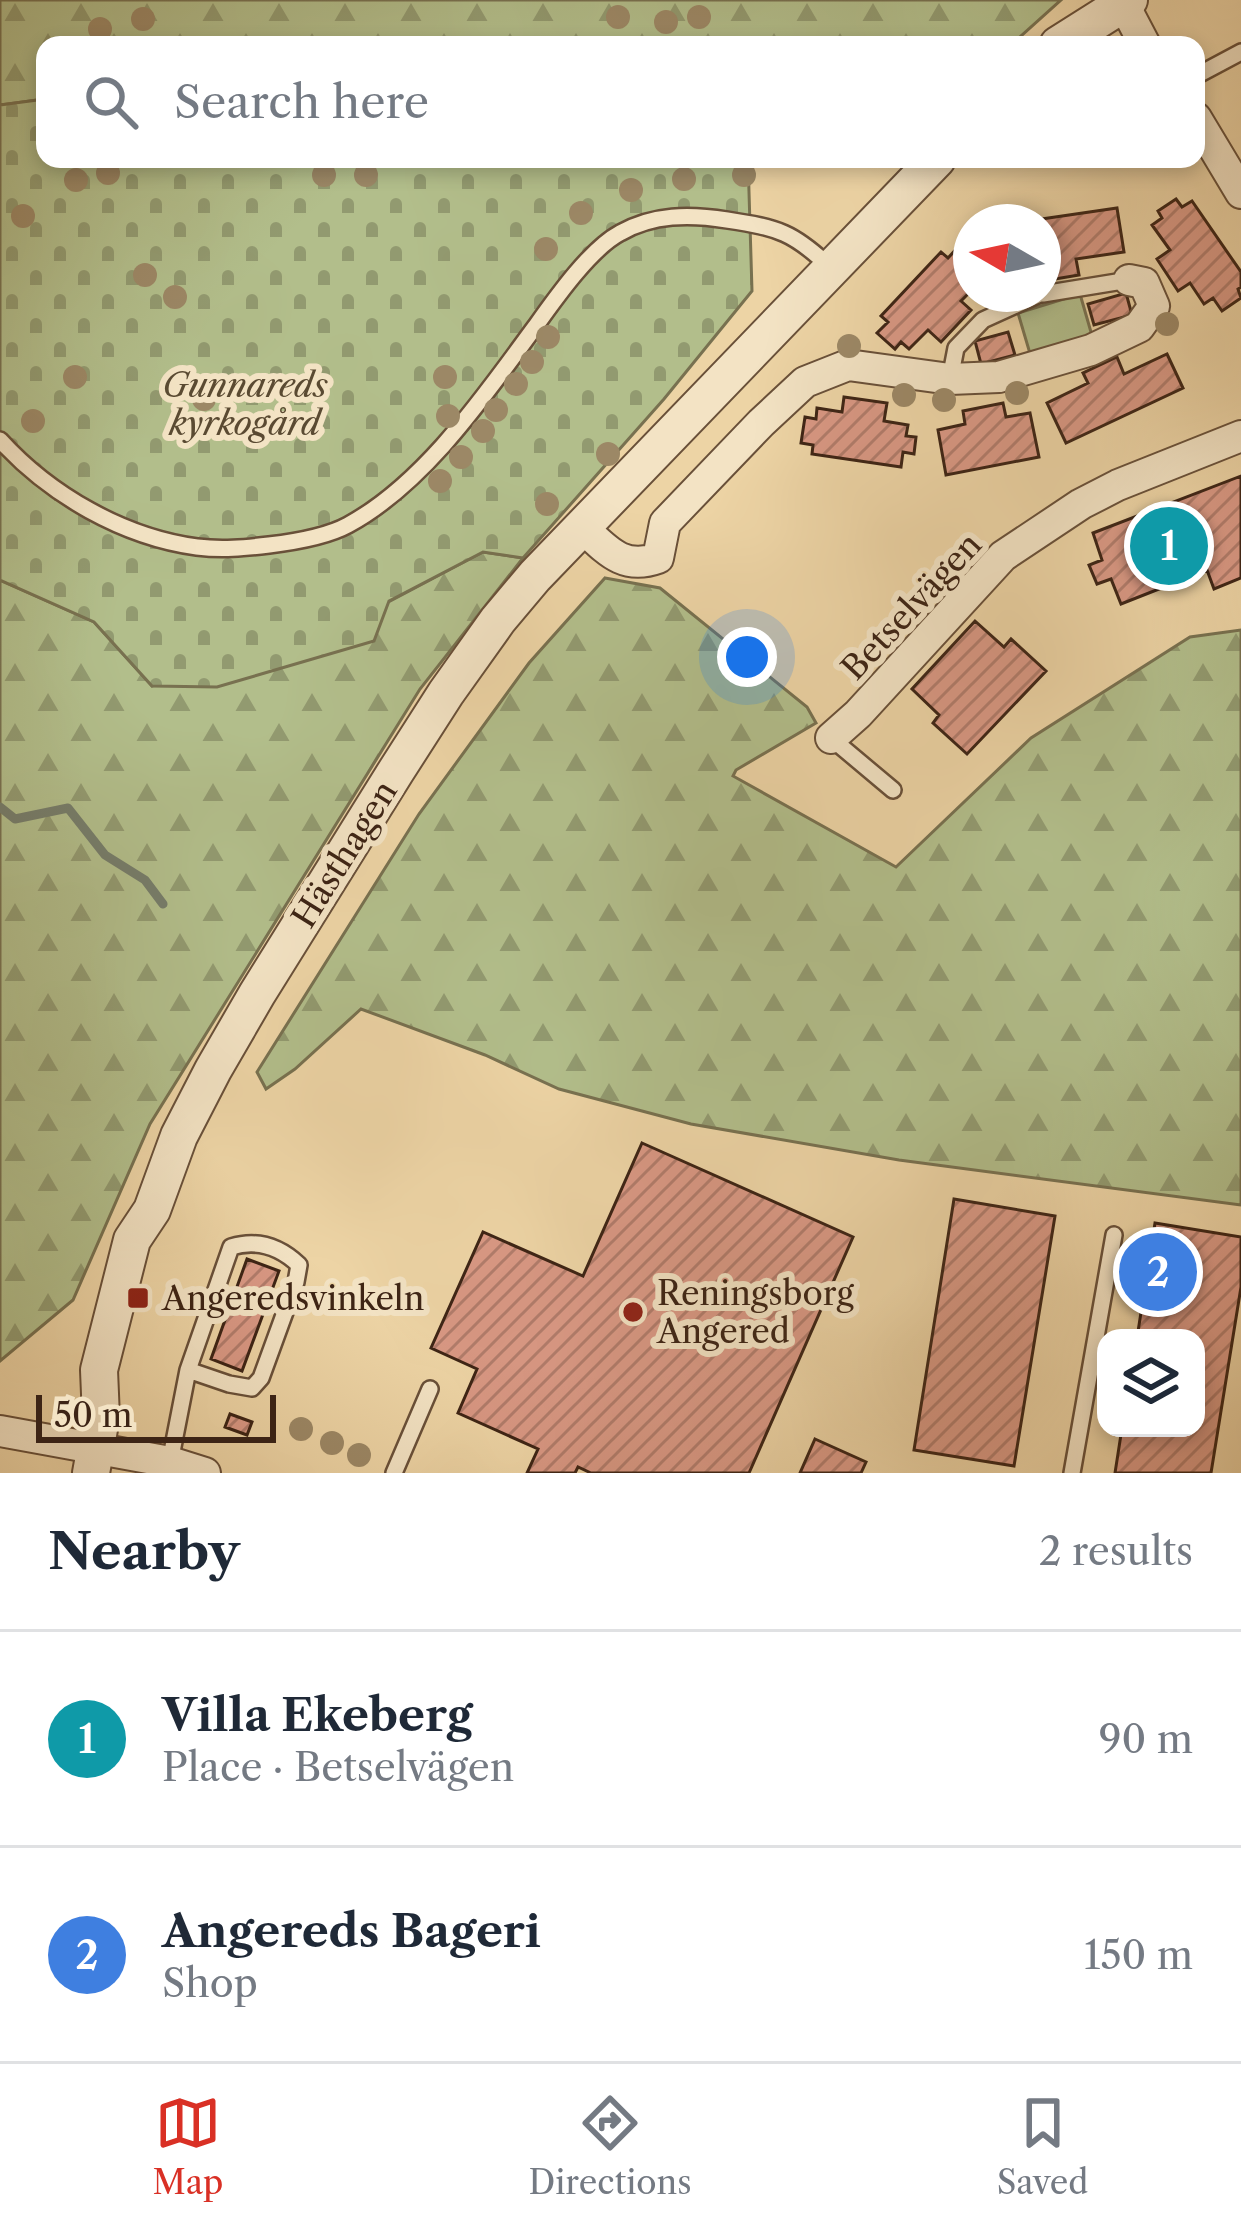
<!DOCTYPE html>
<html lang="en">
<head>
<meta charset="utf-8">
<style>
  :root { --surface:#fff; --page:#f2f2f3; --text:#1f2937; --muted:#747a83; --line:#e0e1e3; --accent:#d93025 }
  body { margin:0; font-family:"Libre Caslon Text",serif; background:var(--page); color:var(--text) }
  .controls { position:absolute; right:36px; bottom:36px; display:grid; overflow:hidden; border-radius:24px; box-shadow:0 6px 18px #0003 }
  .controls button { width:108px; height:108px; display:grid; place-items:center; padding:0; border:0; border-bottom:3px solid var(--line); background:var(--surface); color:var(--text); font:60px sans-serif }
  .compass { position:absolute; left:953px; top:204px; width:108px; height:108px; border-radius:50%; background:var(--surface); box-shadow:0 6px 18px #0003; rotate:279deg }
  .scale { position:absolute; left:36px; bottom:30px; width:240px; box-sizing:border-box; padding-left:12px; border:6px solid #3d2415; border-top:0; font-size:33px; line-height:42px; white-space:nowrap; color:#3d2415; -webkit-text-stroke:9px #f3e3c4; paint-order:stroke }
  .you { position:absolute; left:747px; top:657px; width:42px; height:42px; margin:-30px; border:9px solid #fff; border-radius:50%; background:#1a73e8; box-shadow:0 0 0 18px #1a73e833 }
  .badge { display:grid; place-items:center; width:78px; height:78px; border-radius:50%; background:var(--accent); color:#fff; font-size:39px; font-weight:700 }
  .pin { position:absolute; translate:-50% -50%; border:6px solid #fff; box-shadow:0 3px 12px #0006 }
  .list { margin:0; padding:0; list-style:none }
  h2 { display:flex; justify-content:space-between; align-items:center; height:156px; margin:0; padding:0 48px; font-size:51px }
  h2 small { font-size:39px; font-weight:400; color:var(--muted) }
  .list li { display:grid; grid-template-columns:78px 1fr auto; gap:36px; align-items:center; box-sizing:border-box; height:216px; padding:0 48px; border-top:3px solid var(--line) }
  .list b { display:block; font-size:45px; white-space:nowrap }
  .list p { margin:0; font-size:39px; white-space:nowrap; color:var(--muted) }
  .list em { font-size:39px; font-style:normal; color:var(--muted) }
  .icon { flex:none; width:66px; height:66px; fill:none; stroke:currentColor; stroke-width:2; stroke-linecap:round; stroke-linejoin:round }
  .map { position:relative; flex:none; width:1241px; height:1473px; overflow:hidden }
  .search { position:absolute; background:var(--surface); box-shadow:0 6px 18px #0003; left:36px; right:36px; top:36px; height:132px; display:flex; align-items:center; gap:30px; box-sizing:border-box; padding:0 42px; border-radius:24px; color:var(--muted); font-size:45px }
  .sheet { height:588px; background:var(--surface) }
  nav { display:flex; justify-content:space-around; align-items:center; box-sizing:border-box; height:168px; border-top:3px solid var(--line); background:var(--surface); font-size:33px; color:var(--muted) }
  nav a { display:grid; justify-items:center; gap:6px }
  nav .on { color:var(--accent) }
  .map>svg:first-child { display:block }
</style>
</head>
<body>
<div class="map">
<svg width="1241" height="1473" viewBox="0 0 1241 1473">
  <defs>
    <pattern id="forest-firs" width="22" height="20" patternUnits="userSpaceOnUse" patternTransform="scale(3)"><rect width="22" height="20" fill="#b2be8b"/><path d="M5 1l3.5 6h-7zM16 11l3.5 6h-7z" fill="#929a70"/></pattern>
    <pattern id="cemetery-stones" width="16" height="16" patternUnits="userSpaceOnUse" patternTransform="scale(3)"><rect width="16" height="16" fill="#b2be8b"/><path d="M2 7V4a2 2 0 0 1 4 0v3zM10 15v-3a2 2 0 0 1 4 0v3z" fill="#929a70"/></pattern>
    <pattern id="building-hatch" width="6" height="6" patternUnits="userSpaceOnUse" patternTransform="scale(3)"><rect width="6" height="6" fill="#d99884"/><path d="M-1 1l2-2M0 6l6-6M5 7l2-2" fill="none" stroke="#b17c6b"/></pattern>
  </defs>
  <rect width="100%" height="100%" fill="#edd4a5"/>
  <filter id="stains"><feTurbulence type="fractalNoise" baseFrequency=".00167" numOctaves="4"/><feColorMatrix values="0 0 0 0 .2 0 0 0 0 .09 0 0 0 0 .02 0 0 0 .5 -.17"/></filter>
  <radialGradient id="worn" r=".72"><stop offset=".6" stop-color="#630" stop-opacity="0"/><stop offset="1" stop-color="#630" stop-opacity=".3"/></radialGradient>
  <path fill="url(#forest-firs)" stroke="#787150" stroke-width="3" d="M0 0H1061L1011 45H45V99L0 105Z
    M483 552 523 558 420 689 150 1124 73 1300 0 1361V580L94 622 152 686 388 602Z
    M605 578 660 588 807 707 816 723 736 770 733 776 896 867 1031 738 1190 637 1241 630V1205L899 1160 691 1124 559 1089 485 1055 361 1009 295 1069 266 1089 257 1072 419 814 529 663Z"/>
  <path fill="url(#cemetery-stones)" stroke="#787150" stroke-width="3" d="M45 99V159H748L752 291 664 399 523 558 483 552 389 601 374 641 217 687 152 686 94 622 0 580V105Z"/>
  <path fill="#b2be8b" stroke="#787150" stroke-width="3" d="M1080 294 1093 339 1031 357 1018 313Z"/>
  <g fill="none" stroke-linecap="round" stroke-linejoin="round">
    <path stroke="#757d6b" stroke-width="9" d="M0 807 15 819 68 808 105 855 145 880 163 904"/>
  </g>
  <path fill="url(#building-hatch)" stroke="#3d2415" stroke-width="3" d="M1176 199 1182 207 1192 201 1241 272V287L1238 289 1241 298 1222 311 1213 298 1204 304 1190 283 1178 291 1157 259 1170 250 1152 225 1162 218 1158 211Z
    M1117 208 1124 252 1076 259 1079 275 1043 281V222H1021Z
    M959 246 971 258V291L961 301 971 310 941 342 928 330 909 349 901 342 895 349 877 333 888 322 881 316 941 252 948 258Z
    M1126 293 1132 315 1094 325 1088 304Z
    M1008 332 1015 355 981 364 975 341Z
    M1167 354 1183 388 1066 443 1047 403 1088 383 1083 373 1117 357 1124 374Z
    M844 397 887 403 884 421 908 425 906 436 916 437 914 454 903 452 901 467 812 454 813 445 801 443 805 417 816 419 817 408 842 412Z
    M1003 403 1006 417 1030 413 1039 457 946 475 938 430 965 424 963 411Z
    M1241 476V578L1214 589 1207 570 1121 604 1111 579 1097 584 1089 565 1102 560 1093 533Z
    M975 621 1004 647 1011 639 1046 671 967 754 933 723 939 715 912 689Z
    M642 1143 853 1237 749 1473H591L578 1467 575 1473H527L538 1449 458 1413 477 1369 431 1348 483 1232 583 1276Z
    M954 1199 1055 1216 1014 1466 914 1450Z
    M1155 1223 1241 1237V1287L1211 1473H1115L1122 1428H1196V1338H1137Z
    M247 1259 279 1271 242 1371 211 1359Z
    M230 1414 252 1422 247 1435 225 1427Z
    M815 1439 866 1462 861 1473H800Z"/>
  <g fill="none" stroke-linecap="round" stroke-linejoin="round">
    <defs>
      <path id="service" d="M1196 76 1241 52
        M1043 294 1129 280
        M950 379 956 348 983 320 1040 294
        M0 440C50 495 123 537 197 547 222 550 244 548 269 545 294 542 326 537 348 525 425 483 484 396 535 327 555 299 590 249 620 233 653 214 690 214 727 220 779 228 793 232 831 268
        M831 738 893 790
        M170 1462 188 1370 231 1247C257 1239 279 1246 299 1265L296 1282 261 1378 252 1388 229 1384 188 1370
        M394 1473 430 1389
        M1072 1473 1114 1235"/>
      <path id="minor" d="M1123 3 1145 45
        M1196 118 1241 193
        M582 527C606 549 622 571 658 558L665 523 761 423 805 382 848 365 950 379 999 377 1091 350 1139 327 1154 306 1144 283 1129 280
        M831 738 858 714 1003 556 1081 504 1118 485 1241 436
        M0 1431 170 1462 205 1473"/>
      <path id="tertiary" d="M1058 45 1129 0
        M91 1473 101 1418 99 1370 132 1240 152 1210 179 1136 213 1070 257 994 396 771 446 693 498 620 535 576 937 159"/>
    </defs>
    <use href="#service" stroke="#695039" stroke-width="20"/>
    <use href="#minor" stroke="#695039" stroke-width="34"/>
    <use href="#tertiary" stroke="#695039" stroke-width="40"/>
    <use href="#service" stroke="#f3e3c4" stroke-width="15"/>
    <use href="#minor" stroke="#f3e3c4" stroke-width="30"/>
    <use href="#tertiary" stroke="#f3e3c4" stroke-width="36"/>
  </g>
  <g fill="#9c8866">
    <circle cx="618" cy="17" r="12"/>
    <circle cx="699" cy="17" r="12"/>
    <circle cx="143" cy="19" r="12"/>
    <circle cx="666" cy="22" r="12"/>
    <circle cx="100" cy="29" r="12"/>
    <circle cx="108" cy="173" r="12"/>
    <circle cx="324" cy="175" r="12"/>
    <circle cx="366" cy="175" r="12"/>
    <circle cx="744" cy="175" r="12"/>
    <circle cx="684" cy="179" r="12"/>
    <circle cx="76" cy="180" r="12"/>
    <circle cx="631" cy="190" r="12"/>
    <circle cx="581" cy="213" r="12"/>
    <circle cx="23" cy="216" r="12"/>
    <circle cx="546" cy="249" r="12"/>
    <circle cx="145" cy="275" r="12"/>
    <circle cx="175" cy="297" r="12"/>
    <circle cx="1167" cy="324" r="12"/>
    <circle cx="548" cy="337" r="12"/>
    <circle cx="849" cy="346" r="12"/>
    <circle cx="532" cy="362" r="12"/>
    <circle cx="75" cy="377" r="12"/>
    <circle cx="445" cy="377" r="12"/>
    <circle cx="516" cy="384" r="12"/>
    <circle cx="1017" cy="393" r="12"/>
    <circle cx="904" cy="395" r="12"/>
    <circle cx="204" cy="399" r="12"/>
    <circle cx="944" cy="400" r="12"/>
    <circle cx="496" cy="410" r="12"/>
    <circle cx="448" cy="416" r="12"/>
    <circle cx="33" cy="421" r="12"/>
    <circle cx="483" cy="431" r="12"/>
    <circle cx="608" cy="454" r="12"/>
    <circle cx="461" cy="457" r="12"/>
    <circle cx="440" cy="481" r="12"/>
    <circle cx="547" cy="504" r="12"/>
    <circle cx="301" cy="1429" r="12"/>
    <circle cx="332" cy="1443" r="12"/>
    <circle cx="359" cy="1455" r="12"/>
  </g>
  <g fill="#8f2418" stroke="#f3e3c4" stroke-width="4.5">
    <rect x="126" y="1286" width="24" height="24" rx="6"/>
    <circle cx="633" cy="1312" r="12"/>
  </g>
  <g text-anchor="middle" stroke-width="12" stroke-linejoin="round" paint-order="stroke">
    <g font-size="33" font-style="italic" fill="#5a4a32" stroke="#f3e3c4">
      <text x="245" y="397">Gunnareds<tspan x="245" dy="38">kyrkogård</tspan></text>
    </g>
    <g font-size="33" fill="#3d2415" stroke="#f3e3c4">
      <text transform="translate(911 606) rotate(-47)" y="12">Betselvägen</text>
      <text transform="translate(344 854) rotate(-58)" y="12">Hästhagen</text>
    </g>
    <g font-size="33" fill="#3d2415" stroke="#f3e3c4" text-anchor="start">
      <text x="657" y="1305">Reningsborg<tspan x="657" dy="38">Angered</tspan></text>
      <text x="162" y="1310">Angeredsvinkeln</text>
    </g>
  </g>
  <rect width="100%" height="100%" filter="url(#stains)"/>
  <rect width="100%" height="100%" fill="url(#worn)"/>
</svg>
<div class="controls">
<button><svg class="icon" aria-label="layers" viewBox="0 0 24 24"><path d="M12 4l9 5-9 5-9-5zM3 14l9 5 9-5"/></svg></button>
</div>
<svg class="compass" viewBox="-18 -18 36 36"><path d="M0-13l5 13h-10z" fill="#e53935"/><path d="M0 13l5-13h-10z" fill="#747a83"/></svg>
<div class="scale">50 m</div>
<div class="you"></div>
<div class="pin badge" style="left:1169px;top:546px;background:#0f9aa8">1</div>
<div class="pin badge" style="left:1158px;top:1272px;background:#3f7fe0">2</div>
<div class="search"><svg class="icon" aria-label="search" viewBox="0 0 24 24"><circle cx="10" cy="10" r="6"/><path d="M15 15l6 6"/></svg>Search here</div>
</div>
<section class="sheet">
<h2>Nearby<small>2 results</small></h2>
<ul class="list">
<li><span class="badge" style="background:#0f9aa8">1</span><div><b>Villa Ekeberg</b><p>Place · Betselvägen</p></div><em>90 m</em></li>
<li><span class="badge" style="background:#3f7fe0">2</span><div><b>Angereds Bageri</b><p>Shop</p></div><em>150 m</em></li>
</ul>
</section>
<nav>
<a class="on"><svg class="icon" aria-label="map" viewBox="0 0 24 24"><path d="M3 6l6-2 6 2 6-2v14l-6 2-6-2-6 2zM9 4v14M15 6v14"/></svg>Map</a>
<a><svg class="icon" aria-label="directions" viewBox="0 0 24 24"><path d="M12 3l9 9-9 9-9-9zM9 14v-3h6M13 9l2 2-2 2"/></svg>Directions</a>
<a><svg class="icon" aria-label="saved" viewBox="0 0 24 24"><path d="M7 4h10v16l-5-4-5 4z"/></svg>Saved</a>
</nav>
</body>
</html>
